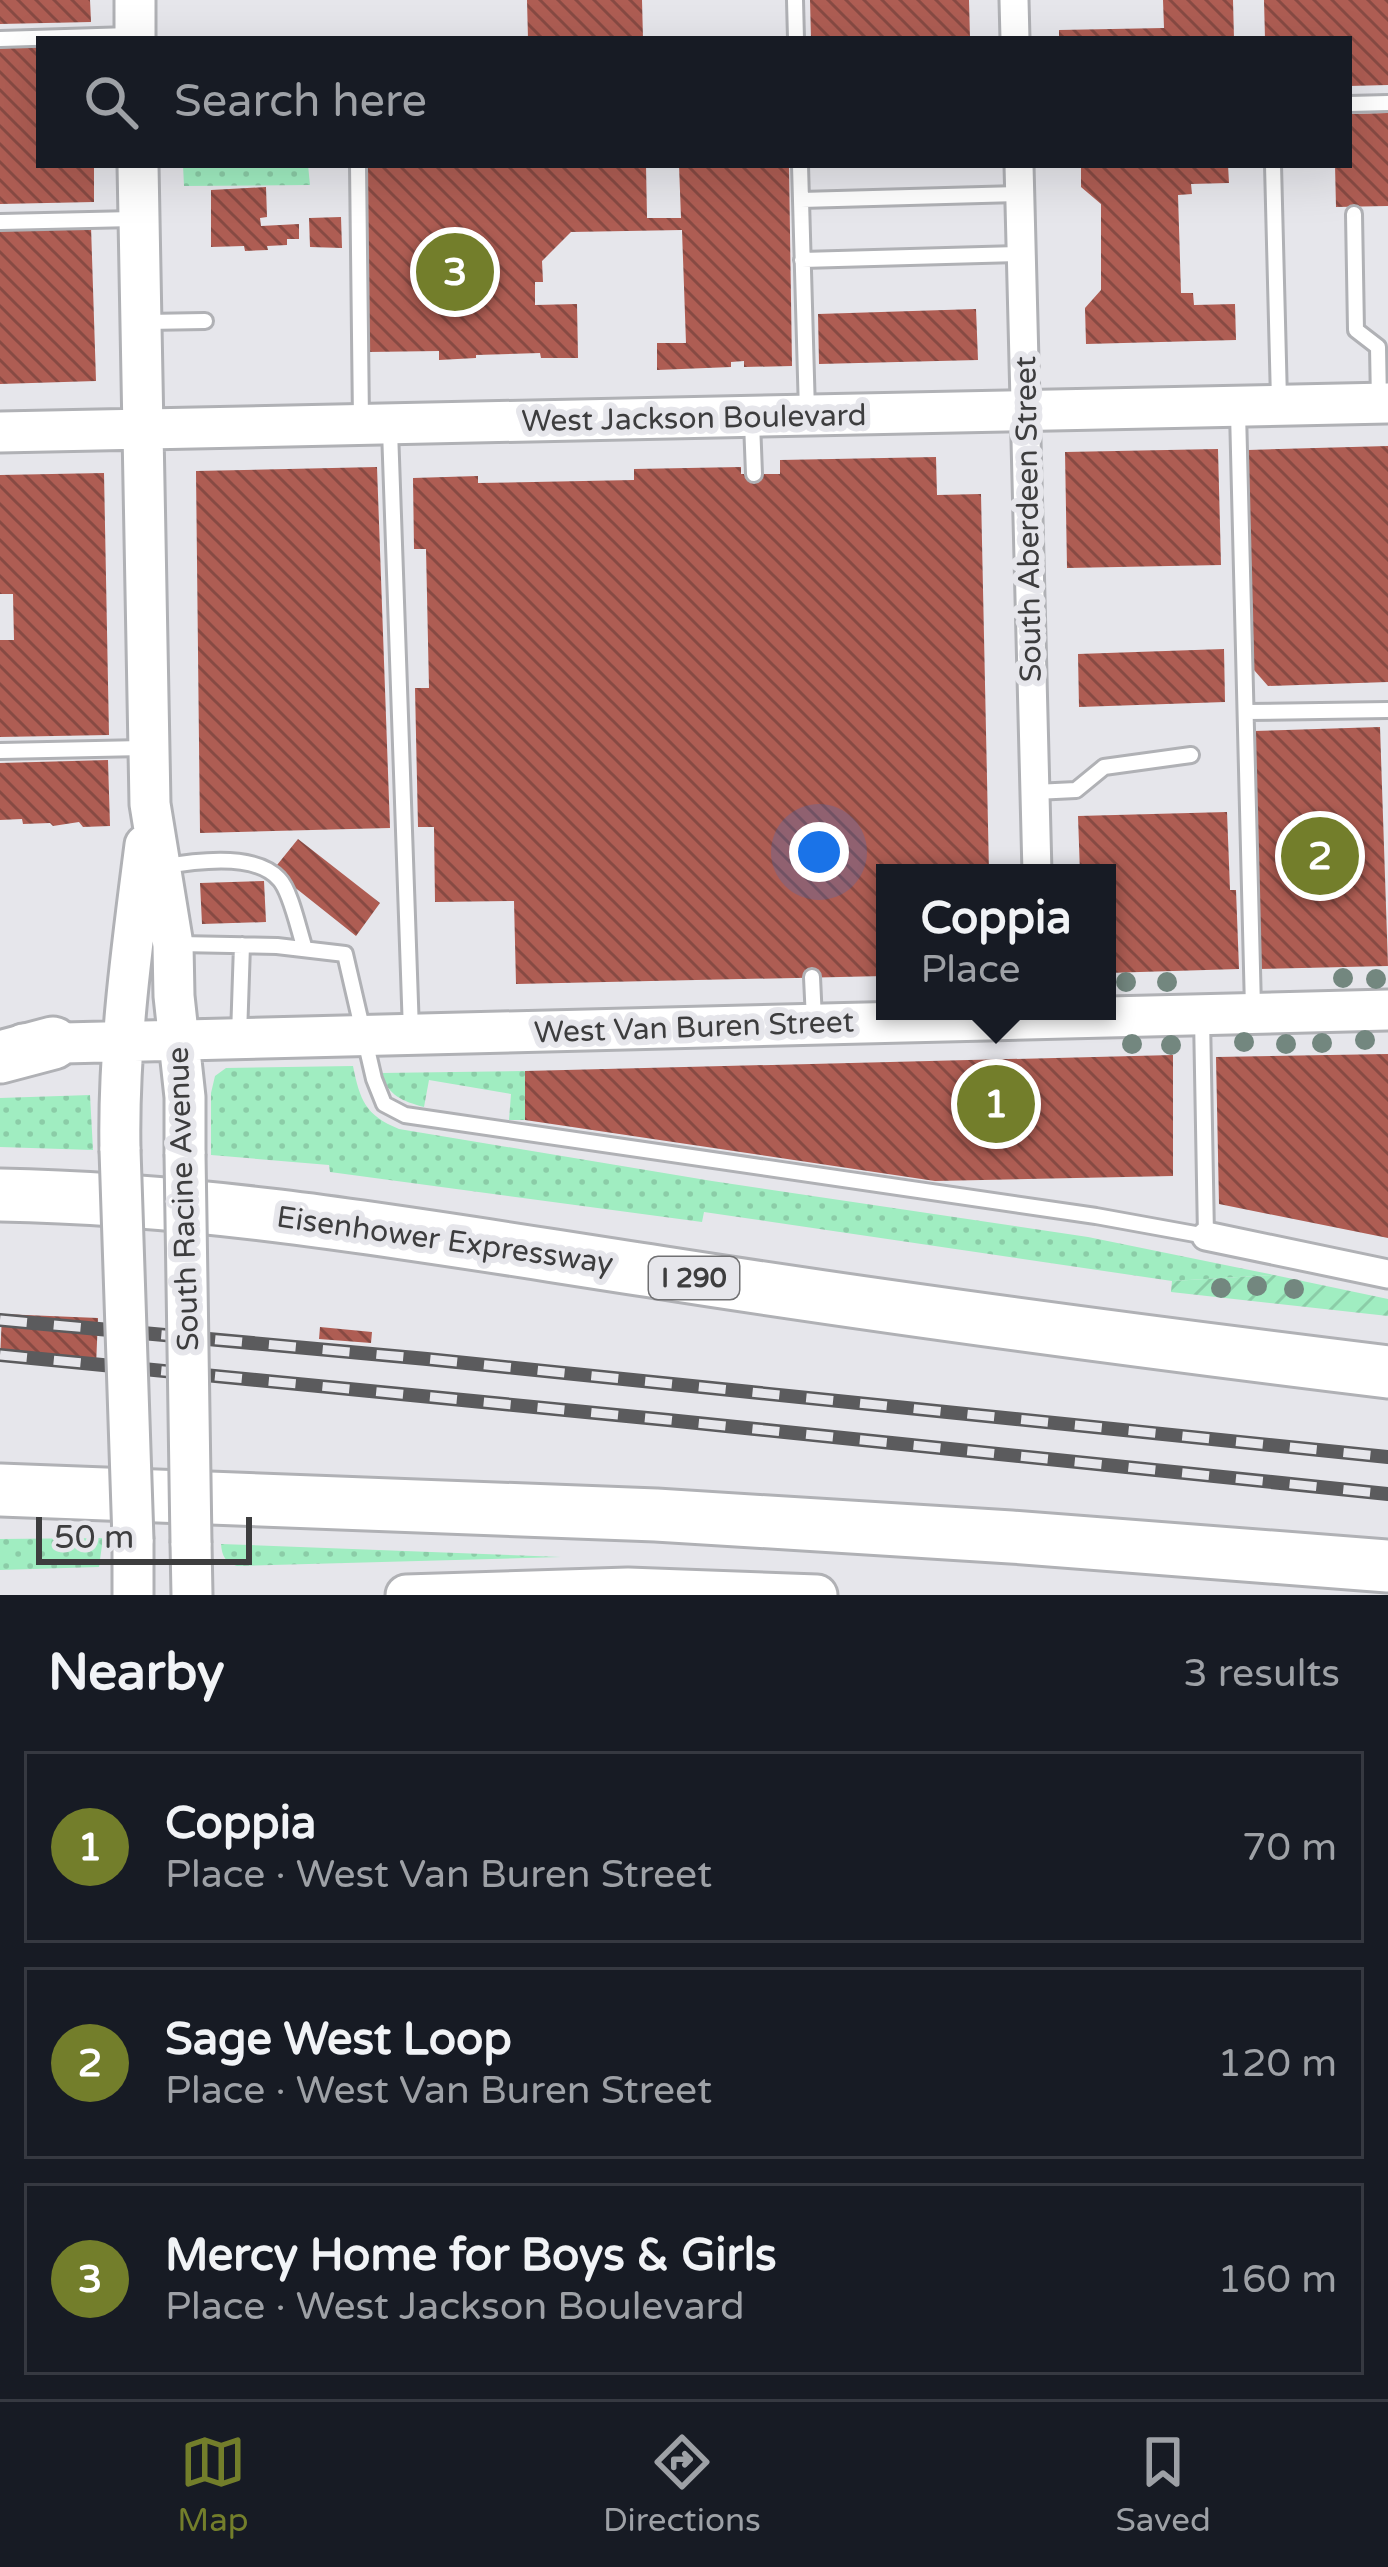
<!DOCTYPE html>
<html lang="en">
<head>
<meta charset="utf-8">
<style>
  :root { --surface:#171b24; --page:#242831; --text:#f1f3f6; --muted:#9ea1a6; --line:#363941; --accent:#737e2b }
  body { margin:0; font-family:"Varela Round",sans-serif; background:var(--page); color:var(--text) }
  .scale { position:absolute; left:36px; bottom:30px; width:216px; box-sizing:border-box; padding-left:12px; border:6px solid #3d3d3e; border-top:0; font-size:33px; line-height:42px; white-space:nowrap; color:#3d3d3e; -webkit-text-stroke:9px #e6e6eb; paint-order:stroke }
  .you { position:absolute; left:819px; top:852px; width:42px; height:42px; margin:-30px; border:9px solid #fff; border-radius:50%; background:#1a73e8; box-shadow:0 0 0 18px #1a73e833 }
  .badge { display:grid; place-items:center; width:78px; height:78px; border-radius:50%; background:var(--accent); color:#fff; font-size:39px; font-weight:700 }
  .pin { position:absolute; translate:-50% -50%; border:6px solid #fff; box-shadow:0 3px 12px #0006 }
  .popup { position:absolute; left:876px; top:864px; width:240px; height:156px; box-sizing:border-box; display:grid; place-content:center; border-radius:0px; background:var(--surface); filter:drop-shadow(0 3px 9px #0005); font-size:39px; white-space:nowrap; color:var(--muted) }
  .popup b { font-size:45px; color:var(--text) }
  .popup::after { content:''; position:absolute; left:50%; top:100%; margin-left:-24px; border:24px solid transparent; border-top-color:var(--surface) }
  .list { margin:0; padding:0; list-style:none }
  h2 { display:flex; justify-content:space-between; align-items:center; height:156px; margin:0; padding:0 48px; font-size:51px }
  h2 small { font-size:39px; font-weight:400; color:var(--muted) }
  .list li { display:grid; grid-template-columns:78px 1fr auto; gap:36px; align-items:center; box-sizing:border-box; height:192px; margin:0 24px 24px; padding:0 24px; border:3px solid var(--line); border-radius:0px }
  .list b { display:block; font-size:45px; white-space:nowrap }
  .list p { margin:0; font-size:39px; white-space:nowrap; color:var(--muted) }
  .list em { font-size:39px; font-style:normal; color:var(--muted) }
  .icon { flex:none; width:66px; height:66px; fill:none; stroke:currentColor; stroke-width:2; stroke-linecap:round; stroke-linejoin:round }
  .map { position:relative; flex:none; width:1388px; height:1595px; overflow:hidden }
  .search { position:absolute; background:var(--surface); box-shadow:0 12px 48px #0002; left:36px; right:36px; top:36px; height:132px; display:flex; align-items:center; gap:30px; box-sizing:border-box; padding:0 42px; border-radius:0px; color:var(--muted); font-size:45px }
  .sheet { height:804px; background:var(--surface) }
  nav { display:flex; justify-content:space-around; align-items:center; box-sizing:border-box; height:168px; border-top:3px solid var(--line); background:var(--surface); font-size:33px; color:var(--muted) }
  nav a { display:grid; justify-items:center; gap:6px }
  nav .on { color:var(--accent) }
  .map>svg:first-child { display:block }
</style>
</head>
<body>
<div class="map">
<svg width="1388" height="1595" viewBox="0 0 1388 1595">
  <defs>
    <pattern id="grass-dots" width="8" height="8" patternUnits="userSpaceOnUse" patternTransform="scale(3)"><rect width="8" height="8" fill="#a0edc1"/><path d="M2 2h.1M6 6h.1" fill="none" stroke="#8bcca7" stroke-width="1.8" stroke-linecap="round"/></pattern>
    <pattern id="garden-furrows" width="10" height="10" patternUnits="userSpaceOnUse" patternTransform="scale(3)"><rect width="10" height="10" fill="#a0edc1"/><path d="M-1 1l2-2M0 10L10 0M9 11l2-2" fill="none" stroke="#8bcca7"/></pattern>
    <pattern id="building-back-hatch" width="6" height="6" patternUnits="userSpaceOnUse" patternTransform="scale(3)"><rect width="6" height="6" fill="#ae5d53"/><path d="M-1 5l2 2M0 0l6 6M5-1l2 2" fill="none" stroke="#874a43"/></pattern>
  </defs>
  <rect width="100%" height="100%" fill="#e6e6eb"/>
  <path fill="url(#grass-dots)" d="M183 165H308L310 185 184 186Z
    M353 1066C360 1100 365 1115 399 1129L712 1181 1088 1237 1274 1275 1172 1281 704 1212 702 1222 330 1172 329 1165 211 1155V1093L215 1076 226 1068Z
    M525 1071V1120H509L511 1094 429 1080 424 1107C402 1101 389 1096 380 1073Z
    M90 1095 93 1150 0 1147V1098Z
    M103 1538 99 1567 0 1570V1539Z
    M221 1544 561 1557 237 1566C225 1562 222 1556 221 1544Z"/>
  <path fill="url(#garden-furrows)" d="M1274 1275 1388 1299V1316L1171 1292 1172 1281Z"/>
  <path fill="url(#building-back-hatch)" d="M0 0H90L91 22 0 24Z
    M527 0H642L643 39H528Z
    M810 0H969L970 39H811Z
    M1163 0H1233L1234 39H1059V30L1164 28Z
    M1264 0H1388V85L1349 86V39H1265Z
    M39 44V165H94V202L0 204V45Z
    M1386 113H1388V206L1336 207 1335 165H1349V114Z
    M365 165H646L647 218H681L679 165H789L792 366 744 367V361L731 362V367L657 370V343H686L682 230 571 232 542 261 543 282H535V305L577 304 578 358H541L540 353 476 355V358L439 360V351L368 352Z
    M1081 165H1228L1229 183 1191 184 1192 194 1178 195 1181 293H1193L1194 305 1235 304 1236 340 1086 344 1085 308 1101 290V204L1081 187Z
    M266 187 267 217 260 218 261 226 299 224V239H287V245L267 246 268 250 245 251 244 246 211 247V190Z
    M341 217 342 248 310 247 309 218Z
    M91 226 96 381 0 384V229Z
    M976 309 978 360 819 364 818 314Z
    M1388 446V682L1268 686 1254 670 1248 450Z
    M1218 449 1221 565 1067 568 1065 452Z
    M936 457 937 495 981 494 989 873H885V976L516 984 514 901 435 902 434 827H418L415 688H429L426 549H414L413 478 478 476V483L634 480V469L741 467V474H780V460Z
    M377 467 390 828 200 833 196 471Z
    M104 473 109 735 0 737V640H14L13 594H0V475Z
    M1224 649 1225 702 1079 707 1078 654Z
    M1380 727 1388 966 1257 969 1254 731Z
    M108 760 110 826 83 827 79 822 53 826 50 823 23 824 22 819 0 820V763Z
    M1227 812 1230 890H1236L1239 969 1107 973V873H1080L1078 816Z
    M298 839 380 903 356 936 273 870Z
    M264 881 266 922 202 924 200 883Z
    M1388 1054V1238L1219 1204 1216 1057Z
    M1173 1055V1176L935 1181 525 1120V1071Z
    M2 1314 98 1318 96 1366 0 1360Z
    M320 1327 372 1332 371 1343 319 1339Z"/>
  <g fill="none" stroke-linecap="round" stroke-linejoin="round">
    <defs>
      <path id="lane" d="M795 0 796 39
        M0 39 130 35
        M1349 104 1388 103
        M358 165 361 420
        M800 165 807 412
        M1273 165 1279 400
        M801 200 1020 194
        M1354 214 1356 330 1378 347 1379 402
        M0 222 134 219
        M802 260 1021 254
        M146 322 205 321
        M1238 412 1253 1008
        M752 422 754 474
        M390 430 411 1031
        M1246 712 1388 710
        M0 751 143 748
        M1035 792 1076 790 1104 767 1191 755
        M162 867C194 861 255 852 279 879 291 891 299 932 305 949
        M179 944 277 946 345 954 374 1079 384 1104 405 1115 1096 1216 1206 1236 1202 1017
        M812 977 814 1020
        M239 1036 242 945"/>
      <path id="street" d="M1014 0 1015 39
        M1019 165 1037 873
        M1206 1236 1388 1274"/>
      <path id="secondary" d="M135 0V39
        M138 165 150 804 173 945 174 996 185 1097V1154
        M0 432 1388 403
        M23 1044 1388 1010
        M120 1150C118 1048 132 947 145 845
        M133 1540V1595
        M191 1543 192 1595
        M406 1595 628 1588 817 1595"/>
      <path id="highway" d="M0 1057 53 1043
        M0 1195C222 1199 440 1239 658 1272 901 1310 1144 1342 1388 1372
        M0 1490 656 1515 1011 1537 1388 1566"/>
    </defs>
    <use href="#lane" stroke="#b0b1b5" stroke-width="20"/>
    <use href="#street" stroke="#b0b1b5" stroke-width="33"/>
    <use href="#secondary" stroke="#b0b1b5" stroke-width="45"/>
    <use href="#highway" stroke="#b0b1b5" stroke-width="57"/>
    <use href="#lane" stroke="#fff" stroke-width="14"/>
    <use href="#street" stroke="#fff" stroke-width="27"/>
    <use href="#secondary" stroke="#fff" stroke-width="39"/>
    <use href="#highway" stroke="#fff" stroke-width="51"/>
    <defs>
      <path id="rail" d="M0 1320 427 1359 1388 1457
        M0 1355 668 1420 1388 1494"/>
    </defs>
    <use href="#rail" stroke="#5b5b5d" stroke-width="14"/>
    <use href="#rail" stroke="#e6e6eb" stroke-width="9" stroke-dasharray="27" stroke-linecap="butt"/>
    <defs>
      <path id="secondary-bridge" d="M120 1150 133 1540
        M185 1154 191 1543"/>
    </defs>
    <use href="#secondary-bridge" stroke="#b0b1b5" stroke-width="45" stroke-linecap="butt"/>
    <use href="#secondary-bridge" stroke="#fff" stroke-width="39"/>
  </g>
  <g fill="#73877f">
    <circle cx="1343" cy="978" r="10"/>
    <circle cx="1376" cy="979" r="10"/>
    <circle cx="1126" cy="982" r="10"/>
    <circle cx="1167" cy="982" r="10"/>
    <circle cx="1365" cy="1040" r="10"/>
    <circle cx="1244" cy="1042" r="10"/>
    <circle cx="1322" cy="1043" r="10"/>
    <circle cx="1132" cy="1044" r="10"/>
    <circle cx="1286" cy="1044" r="10"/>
    <circle cx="1171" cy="1045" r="10"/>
    <circle cx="1257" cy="1286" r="10"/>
    <circle cx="1221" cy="1288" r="10"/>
    <circle cx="1294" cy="1289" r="10"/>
  </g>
  <g text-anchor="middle" stroke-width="12" stroke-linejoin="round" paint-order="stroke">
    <rect fill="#e6e6eb" stroke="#707072" stroke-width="3" x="649" y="1257" width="90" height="42" rx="9"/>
    <g font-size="27" font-weight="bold" fill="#3d3d3e">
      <text x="694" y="1287">I 290</text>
    </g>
    <g font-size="30" fill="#3d3d3e" stroke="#e6e6eb">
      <text transform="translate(694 418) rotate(-1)" y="10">West Jackson Boulevard</text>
      <text transform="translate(1028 519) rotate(-91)" y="10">South Aberdeen Street</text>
      <text transform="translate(694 1027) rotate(-2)" y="10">West Van Buren Street</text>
      <text transform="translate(183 1199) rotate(-92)" y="10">South Racine Avenue</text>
      <text transform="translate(445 1240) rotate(8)" y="10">Eisenhower Expressway</text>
    </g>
  </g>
</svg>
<div class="scale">50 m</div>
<div class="you"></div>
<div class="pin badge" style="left:996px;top:1104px">1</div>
<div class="popup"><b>Coppia</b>Place</div>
<div class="pin badge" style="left:1320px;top:856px">2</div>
<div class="pin badge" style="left:455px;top:272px">3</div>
<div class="search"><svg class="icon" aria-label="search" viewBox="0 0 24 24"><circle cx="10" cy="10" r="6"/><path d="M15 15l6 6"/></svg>Search here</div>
</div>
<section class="sheet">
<h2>Nearby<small>3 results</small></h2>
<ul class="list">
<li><span class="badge">1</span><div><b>Coppia</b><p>Place · West Van Buren Street</p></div><em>70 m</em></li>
<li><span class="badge">2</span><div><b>Sage West Loop</b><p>Place · West Van Buren Street</p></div><em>120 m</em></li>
<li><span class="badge">3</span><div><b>Mercy Home for Boys &amp; Girls</b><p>Place · West Jackson Boulevard</p></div><em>160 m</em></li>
</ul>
</section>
<nav>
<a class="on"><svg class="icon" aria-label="map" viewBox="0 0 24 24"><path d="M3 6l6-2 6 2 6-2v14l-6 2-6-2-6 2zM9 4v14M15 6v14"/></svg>Map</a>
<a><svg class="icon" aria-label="directions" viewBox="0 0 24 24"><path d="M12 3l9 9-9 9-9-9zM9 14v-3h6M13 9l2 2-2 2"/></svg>Directions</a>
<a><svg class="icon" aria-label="saved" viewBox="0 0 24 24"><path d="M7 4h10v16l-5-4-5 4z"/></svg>Saved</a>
</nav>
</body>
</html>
